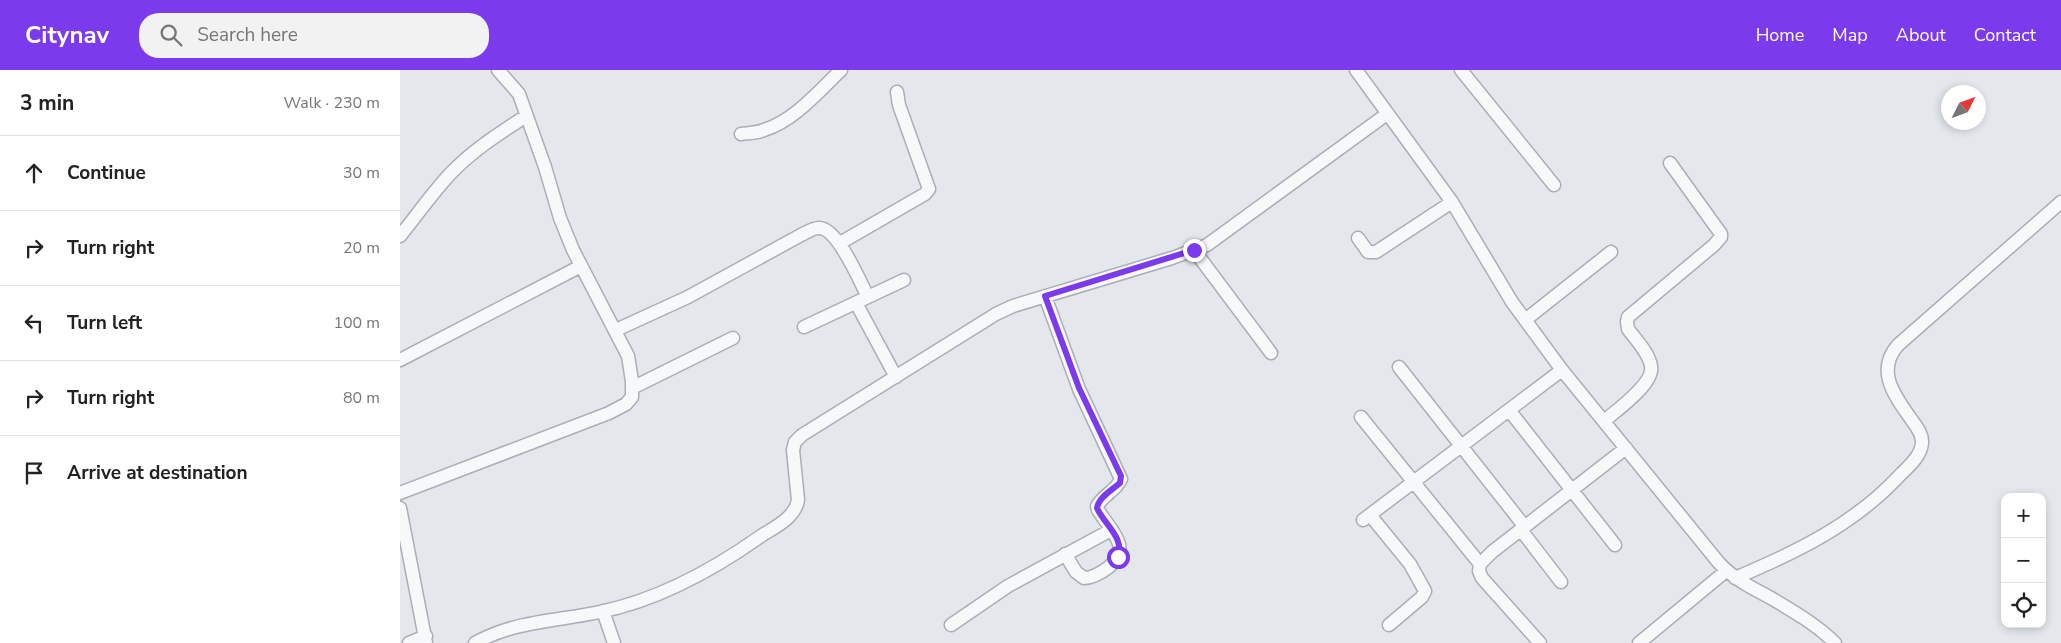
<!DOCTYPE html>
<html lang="en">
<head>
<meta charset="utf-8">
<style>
  :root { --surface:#fff; --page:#f2f2f2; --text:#222; --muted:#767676; --line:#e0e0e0; --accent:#7c3aed }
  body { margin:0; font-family:"Nunito Sans",sans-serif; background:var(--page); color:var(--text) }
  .controls { position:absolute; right:15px; bottom:15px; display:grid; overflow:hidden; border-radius:10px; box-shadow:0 2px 8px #0003 }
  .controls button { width:45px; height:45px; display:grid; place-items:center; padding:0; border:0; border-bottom:1px solid var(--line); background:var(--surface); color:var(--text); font:25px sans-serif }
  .compass { position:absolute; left:1541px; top:15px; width:45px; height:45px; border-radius:50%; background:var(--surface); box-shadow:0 2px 8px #0003; rotate:48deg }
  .stop { position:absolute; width:15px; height:15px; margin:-11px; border:4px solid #7c3aed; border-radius:50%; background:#fff }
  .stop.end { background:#7c3aed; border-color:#fff; box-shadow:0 1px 5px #0008 }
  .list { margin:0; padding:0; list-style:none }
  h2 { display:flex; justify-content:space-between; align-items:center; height:65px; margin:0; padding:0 20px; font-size:21px }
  h2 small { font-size:16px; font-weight:400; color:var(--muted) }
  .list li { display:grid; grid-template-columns:32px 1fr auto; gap:15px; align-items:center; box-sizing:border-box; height:75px; padding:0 20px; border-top:1px solid var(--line) }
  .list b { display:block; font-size:19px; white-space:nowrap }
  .list em { font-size:16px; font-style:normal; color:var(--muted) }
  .icon { flex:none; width:28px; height:28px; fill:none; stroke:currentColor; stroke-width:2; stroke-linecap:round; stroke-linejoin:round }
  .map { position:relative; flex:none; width:1661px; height:573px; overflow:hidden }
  header { display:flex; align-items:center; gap:30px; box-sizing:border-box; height:70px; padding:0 25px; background:var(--accent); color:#fff }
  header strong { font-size:24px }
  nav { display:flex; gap:28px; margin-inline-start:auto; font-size:18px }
  .search { width:350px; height:45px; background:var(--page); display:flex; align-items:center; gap:12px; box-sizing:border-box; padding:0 18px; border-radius:20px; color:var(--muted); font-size:19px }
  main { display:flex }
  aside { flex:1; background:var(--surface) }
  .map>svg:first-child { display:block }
</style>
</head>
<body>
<header>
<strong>Citynav</strong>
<div class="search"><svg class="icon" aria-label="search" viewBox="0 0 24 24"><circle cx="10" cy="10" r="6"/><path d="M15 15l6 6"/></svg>Search here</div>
<nav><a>Home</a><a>Map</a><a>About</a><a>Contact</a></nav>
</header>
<main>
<aside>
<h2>3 min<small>Walk · 230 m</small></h2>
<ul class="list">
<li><svg class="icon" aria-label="ahead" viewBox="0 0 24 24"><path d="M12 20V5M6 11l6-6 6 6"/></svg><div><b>Continue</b></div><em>30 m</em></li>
<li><svg class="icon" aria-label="right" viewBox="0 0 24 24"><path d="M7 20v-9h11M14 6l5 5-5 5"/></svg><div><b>Turn right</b></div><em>20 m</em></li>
<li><svg class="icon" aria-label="left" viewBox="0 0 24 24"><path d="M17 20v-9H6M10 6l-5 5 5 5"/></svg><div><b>Turn left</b></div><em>100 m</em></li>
<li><svg class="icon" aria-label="right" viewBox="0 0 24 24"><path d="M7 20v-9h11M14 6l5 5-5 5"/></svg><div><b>Turn right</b></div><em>80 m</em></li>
<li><svg class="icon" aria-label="arrive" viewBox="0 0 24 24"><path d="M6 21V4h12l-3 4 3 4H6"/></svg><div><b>Arrive at destination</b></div></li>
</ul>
</aside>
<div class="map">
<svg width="1661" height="573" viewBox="0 0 1661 573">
  <rect width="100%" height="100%" fill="#e4e7ec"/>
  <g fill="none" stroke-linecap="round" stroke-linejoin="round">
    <defs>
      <path id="street" d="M956 0 1052 132 1112 232 1162 300 1319 493C1334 509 1352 518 1371 528 1393 541 1417 555 1435 573
        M1061 0 1154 115
        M341 64C349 63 357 63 364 60 394 51 419 21 441 0
        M0 166C17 145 33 122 51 103 73 80 100 63 126 46
        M958 168 968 182H976L1052 132
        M440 173 525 124 529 119 499 35 497 22
        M794 180 871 283
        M645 226 679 319 721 409C717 420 703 425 697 436L698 440C710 460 733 477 709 497 701 503 693 508 684 508L676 502 665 484
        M456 233 496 307
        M1125 250 1211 182
        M404 257 504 210
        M216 260 288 227 401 165C407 162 413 158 419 158 438 158 460 212 468 227
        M0 290 181 196
        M999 297 1125 457
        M232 318 333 268
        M1109 340 1215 475
        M961 347 1080 494
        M1204 351C1217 340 1255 313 1251 296 1249 283 1236 270 1228 259L1227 252 1228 247 1314 175 1321 167V164L1270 93
        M0 423 209 343 226 334 232 327V311L228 286 173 180 160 148 145 97 119 24 98 0
        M0 438 26 573
        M970 445 1010 494 1025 521 1022 527 989 555
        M963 450 1162 300
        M1121 460 1161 512
        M1335 508C1397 482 1455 454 1501 404 1509 396 1521 386 1522 373 1523 364 1516 356 1511 349 1495 326 1475 301 1498 275L1661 132
        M203 541 214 573
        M551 555 608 516 711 460
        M9 573 26 566
        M75 573C114 551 157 551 200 542 258 530 313 500 361 466 375 457 395 448 398 430L393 380 395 372 402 365 596 244 613 236 772 188 807 175 987 44
        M1140 573 1082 508 1079 501 1080 494 1092 482 1226 378
        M1239 573 1326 501"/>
    </defs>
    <use href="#street" stroke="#a9aeb7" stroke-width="15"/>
    <use href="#street" stroke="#f7f8fa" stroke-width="12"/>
  </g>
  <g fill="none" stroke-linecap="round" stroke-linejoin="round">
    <path stroke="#7c3aed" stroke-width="6" d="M718 487C725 468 704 454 697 438 699 427 712 420 720 413L721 406 679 318 645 226 794 180"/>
  </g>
</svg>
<div class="controls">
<button>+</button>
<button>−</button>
<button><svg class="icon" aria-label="locate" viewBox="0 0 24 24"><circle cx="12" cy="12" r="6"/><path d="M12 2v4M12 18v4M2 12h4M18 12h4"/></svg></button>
</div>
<svg class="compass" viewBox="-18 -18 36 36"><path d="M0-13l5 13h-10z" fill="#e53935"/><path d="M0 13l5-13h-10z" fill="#767676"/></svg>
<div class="stop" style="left:718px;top:487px"></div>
<div class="stop end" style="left:794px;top:180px"></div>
</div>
</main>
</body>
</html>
